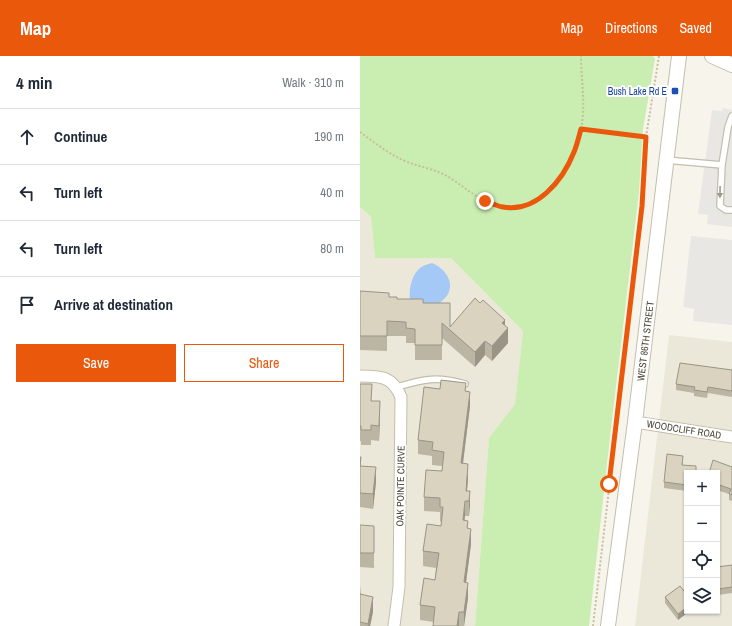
<!DOCTYPE html>
<html lang="en">
<head>
<meta charset="utf-8">
<style>
  :root { --surface:#fff; --page:#f6f6f7; --text:#1f2937; --muted:#747a83; --line:#e0e1e3; --accent:#ea580c }
  body { margin:0; font-family:"Archivo Narrow",sans-serif; background:var(--page); color:var(--text) }
  .controls { position:absolute; right:12px; bottom:12px; display:grid; overflow:hidden; border-radius:0px; box-shadow:0 1px 3px #0004 }
  .controls button { width:36px; height:36px; display:grid; place-items:center; padding:0; border:0; border-bottom:1px solid var(--line); background:var(--surface); color:var(--text); font:20px sans-serif }
  .stop { position:absolute; width:12px; height:12px; margin:-9px; border:3px solid #ea580c; border-radius:50%; background:#fff }
  .stop.end { background:#ea580c; border-color:#fff; box-shadow:0 1px 4px #0008 }
  .list { margin:0; padding:0; list-style:none }
  h2 { display:flex; justify-content:space-between; align-items:center; height:52px; margin:0; padding:0 16px; font-size:17px }
  h2 small { font-size:13px; font-weight:400; color:var(--muted) }
  .list li { display:grid; grid-template-columns:26px 1fr auto; gap:12px; align-items:center; box-sizing:border-box; height:56px; padding:0 16px; border-top:1px solid var(--line) }
  .list b { display:block; font-size:15px; white-space:nowrap }
  .list em { font-size:13px; font-style:normal; color:var(--muted) }
  .actions { display:flex; gap:8px; padding:12px 16px }
  .actions a { flex:1; padding:9px 0; border:1px solid var(--accent); border-radius:0px; text-align:center; font-size:14px; color:var(--accent) }
  .actions .main { background:var(--accent); color:#fff }
  .icon { flex:none; width:22px; height:22px; fill:none; stroke:currentColor; stroke-width:2; stroke-linecap:round; stroke-linejoin:round }
  .map { position:relative; flex:none; width:372px; height:570px; overflow:hidden }
  header { display:flex; align-items:center; gap:24px; box-sizing:border-box; height:56px; padding:0 20px; background:var(--accent); color:#fff }
  header strong { font-size:19px }
  nav { display:flex; gap:22px; margin-inline-start:auto; font-size:14px }
  main { display:flex }
  aside { flex:1; background:var(--surface) }
  .map>svg:first-child { display:block }
</style>
</head>
<body>
<header>
<strong>Map</strong>
<nav><a>Map</a><a>Directions</a><a>Saved</a></nav>
</header>
<main>
<aside>
<h2>4 min<small>Walk · 310 m</small></h2>
<ul class="list">
<li><svg class="icon" aria-label="ahead" viewBox="0 0 24 24"><path d="M12 20V5M6 11l6-6 6 6"/></svg><div><b>Continue</b></div><em>190 m</em></li>
<li><svg class="icon" aria-label="left" viewBox="0 0 24 24"><path d="M17 20v-9H6M10 6l-5 5 5 5"/></svg><div><b>Turn left</b></div><em>40 m</em></li>
<li><svg class="icon" aria-label="left" viewBox="0 0 24 24"><path d="M17 20v-9H6M10 6l-5 5 5 5"/></svg><div><b>Turn left</b></div><em>80 m</em></li>
<li><svg class="icon" aria-label="arrive" viewBox="0 0 24 24"><path d="M6 21V4h12l-3 4 3 4H6"/></svg><div><b>Arrive at destination</b></div></li>
</ul>
<div class="actions"><a class="main">Save</a><a>Share</a></div>
</aside>
<div class="map">
<svg width="372" height="570" viewBox="0 0 372 570">
  <rect width="100%" height="100%" fill="#f7f5eb"/>
  <path fill="#ebe8d9" fill-rule="evenodd" d="M0 151 11 161 15 202H91L163 275 155 348 129 383 115 570H0Z
    M309 279 372 286V570H275ZM327 417H357V555H327Z"/>
  <path fill="#caeeb1" d="M0 0H293L295 3 283 73 279 136 250 381 229 570H115L129 382 155 348 163 275 91 202H15L11 161 0 151Z"/>
  <path fill="#e8e7e3" d="M363 52 372 54V171L347 168 348 159 338 158 352 54 362 55Z
    M331 180 372 184V269L333 265 334 253 323 251Z"/>
  <path fill="#a4c9f7" d="M72 207C87 213 98 231 83 244 81 246 78 248 75 249L50 245C49 233 51 217 63 210 65 209 69 208 72 207Z"/>
  <g fill="none" stroke-linecap="round" stroke-linejoin="round">
    <defs>
      <path id="service" d="M372 60 368 71 362 109 360 150 366 154H372
        M306 104 362 109
        M37 331C64 323 77 320 105 328"/>
      <path id="minor" d="M0 320C21 320 32 320 41 341L39 531 34 570
        M275 366 372 381"/>
      <path id="tertiary" d="M352 0 372 9
        M248 570 275 366 319 0"/>
    </defs>
    <use href="#service" stroke="#c3bfac" stroke-width="8"/>
    <use href="#minor" stroke="#c3bfac" stroke-width="13"/>
    <use href="#tertiary" stroke="#c3bfac" stroke-width="16"/>
    <path stroke="#c7be9c" stroke-width="2" stroke-dasharray="2 2" stroke-linecap="butt" d="M221 73 286 81
      M0 76C14 86 27 97 43 104 56 110 70 112 83 118 103 128 120 148 143 151 185 157 215 108 221 73 226 49 221 24 221 0
      M233 570 282 150 286 81 299 0"/>
    <use href="#service" stroke="#fff" stroke-width="5.5"/>
    <use href="#minor" stroke="#fff" stroke-width="11"/>
    <use href="#tertiary" stroke="#fff" stroke-width="14"/>
  </g>
  <path fill="#bbb5a4" d="M0 235 37 243 63 247 90 271 145 270 148 287 132 305 125 299 115 311 82 282V304H55V287H46V280H27V295L0 294Z
    M372 314V341L348 337 347 342 334 340V337L316 334V328Z
    M0 328 12 345 20 360 19 385 11 384V389H1V385H0Z
    M80 333 106 335 110 350 103 408 108 423 107 435H110L109 460H105L104 464 108 473 111 488 106 527 108 542 104 570H73L74 566 60 564V549L75 524 76 512 63 510V495L81 470V466L80 465V456L64 455V441L82 415V410L72 409V400L58 398V384Z
    M0 401 1 410 16 426 13 453 0 451Z
    M323 406 322 409 327 417V435L304 432V426Z
    M372 411V445L369 444V438L357 434V417Z
    M0 469 14 485V512L0 511Z
    M372 509V537L358 539 357 531V511Z
    M0 529 1 538 13 556 10 570H0Z
    M324 535 318 564 305 547V541Z"/>
  <path fill="#999486" d="M145 264V275L148 272V287L132 305V290L142 267Z
    M125 285V299L115 311V296Z
    M110 336V350L101 422V407Z
    M20 345V360L19 385V370Z
    M108 408V423L106 445V435Z
    M16 411V426L13 453V438Z
    M110 435V450L109 460V445Z
    M105 445V460L103 479V464Z
    M111 473V488L104 541V526Z
    M108 527V542L104 570V556Z
    M13 541V556L10 570H8Z
    M327 551V555H330L318 564V558Z
    M99 556V570H97Z"/>
  <path fill="#dad3bf" stroke="#999486" d="M0 235 29 237V241H37V243H63V247H90V271L115 242 120 247 123 244 145 264 142 267 148 272 132 290 125 285 115 296 82 267V289H55V273L46 272V266L27 265V280H0Z
    M320 307 372 314V335L348 331 347 336 334 334 335 331 316 328Z
    M81 324 106 327 105 335 110 336 101 407 108 408 106 435H110L109 445H105L103 464 108 465 107 472 111 473 104 526 108 527 104 556H99L97 570H73L75 551 60 549 64 522 75 524 79 497 63 495 67 468 81 470 83 451H80V442L64 441 66 414 82 415 84 396 72 394 73 386 58 384 64 331 80 333Z
    M0 328H12L11 345H20L19 370 11 369V374H1V370H0Z
    M307 398 323 400 322 409 336 410V417H327V429L304 426Z
    M0 401H1L0 410 16 411 13 438 0 437Z
    M353 404 372 411V439L369 438 371 433 357 428 359 423 357 422V417H349Z
    M0 469 14 470V497H0Z
    M372 509V531L358 533 357 525V511Z
    M320 530 324 535 327 533V551L318 558 305 541Z
    M0 538 13 541 8 568 0 566Z"/>
  <defs><path id="oneway-solid" d="M-6-.8H1V-3.2L6.5 0L1 3.2V.8H-6Z"/></defs>
  <use fill="#9d9a92" href="#oneway-solid" transform="translate(360 136) rotate(91)"/>
  <g fill="none" stroke-linecap="round" stroke-linejoin="round">
    <path stroke="#ea580c" stroke-width="5" d="M125 145C131 147 137 150 143 151 177 157 203 124 214 96 217 89 219 80 221 73L286 81 282 150 249 428"/>
  </g>
  <rect fill="#1a4fb4" stroke="#fff" stroke-width="1.5" x="311" y="31" width="8" height="8" rx="2"/>
  <g text-anchor="middle" stroke-width="4" stroke-linejoin="round" paint-order="stroke">
    <g font-size="10" fill="#164399" stroke="#fff" text-anchor="end">
      <text x="307" y="39">Bush Lake Rd E</text>
    </g>
    <g font-size="10" fill="#4c4738" stroke="#fff">
      <text transform="translate(285 285) rotate(-83)" y="4">WEST 86TH STREET</text>
      <text transform="translate(324 373) rotate(9)" y="4">WOODCLIFF ROAD</text>
      <text transform="translate(40 430) rotate(-89)" y="4">OAK POINTE CURVE</text>
    </g>
  </g>
</svg>
<div class="controls">
<button>+</button>
<button>−</button>
<button><svg class="icon" aria-label="locate" viewBox="0 0 24 24"><circle cx="12" cy="12" r="6"/><path d="M12 2v4M12 18v4M2 12h4M18 12h4"/></svg></button>
<button><svg class="icon" aria-label="layers" viewBox="0 0 24 24"><path d="M12 4l9 5-9 5-9-5zM3 14l9 5 9-5"/></svg></button>
</div>
<div class="stop" style="left:249px;top:428px"></div>
<div class="stop end" style="left:125px;top:145px"></div>
</div>
</main>
</body>
</html>
